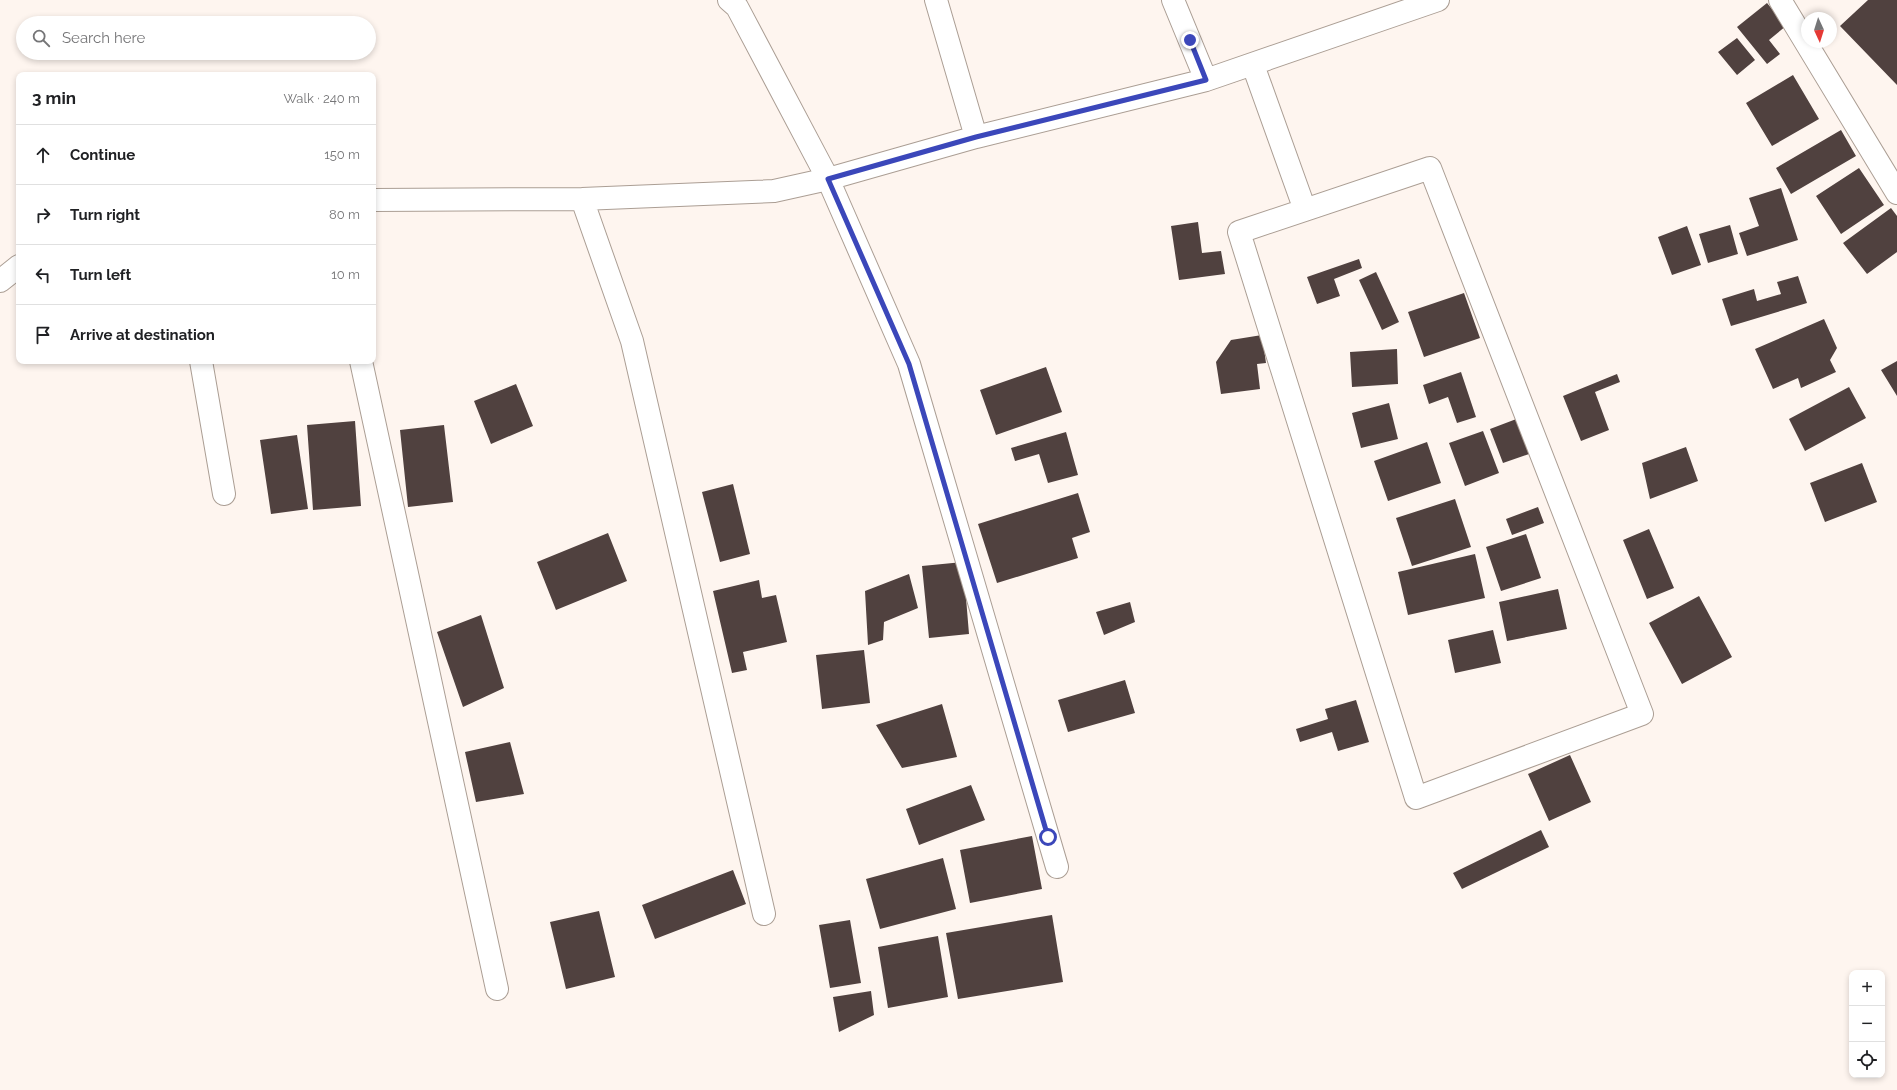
<!DOCTYPE html>
<html lang="en">
<head>
<meta charset="utf-8">
<style>
  :root { --surface:#fff; --page:#f2f2f2; --text:#202124; --muted:#757577; --line:#e0e0e0 }
  body { margin:0; font-family:Raleway,sans-serif; background:var(--page); color:var(--text) }
  .controls { position:absolute; right:12px; bottom:12px; display:grid; overflow:hidden; border-radius:8px; box-shadow:0 2px 6px #0003 }
  .controls button { width:36px; height:36px; display:grid; place-items:center; padding:0; border:0; border-bottom:1px solid var(--line); background:var(--surface); color:var(--text); font:20px sans-serif }
  .compass { position:absolute; left:1801px; top:12px; width:36px; height:36px; border-radius:50%; background:var(--surface); box-shadow:0 2px 6px #0003; rotate:176deg }
  .stop { position:absolute; width:12px; height:12px; margin:-9px; border:3px solid #3b47ba; border-radius:50%; background:#fff }
  .stop.end { background:#3b47ba; border-color:#fff; box-shadow:0 1px 4px #0008 }
  .list { margin:0; padding:0; list-style:none }
  h2 { display:flex; justify-content:space-between; align-items:center; height:52px; margin:0; padding:0 16px; font-size:17px }
  h2 small { font-size:13px; font-weight:400; color:var(--muted) }
  .list li { display:grid; grid-template-columns:26px 1fr auto; gap:12px; align-items:center; box-sizing:border-box; height:60px; padding:0 16px; border-top:1px solid var(--line) }
  .list b { display:block; font-size:15px; white-space:nowrap }
  .list em { font-size:13px; font-style:normal; color:var(--muted) }
  .icon { flex:none; width:22px; height:22px; fill:none; stroke:currentColor; stroke-width:2; stroke-linecap:round; stroke-linejoin:round }
  .map { position:relative; flex:none; width:1897px; height:1090px; overflow:hidden }
  .search { position:absolute; background:var(--surface); box-shadow:0 2px 6px #0003; left:16px; top:16px; width:360px; height:44px; display:flex; align-items:center; gap:10px; box-sizing:border-box; padding:0 14px; border-radius:22px; color:var(--muted); font-size:15px }
  .panel { position:absolute; background:var(--surface); box-shadow:0 2px 6px #0003; left:16px; top:72px; width:360px; height:292px; border-radius:8px }
  .map>svg:first-child { display:block }
</style>
</head>
<body>
<div class="map">
<svg width="1897" height="1090" viewBox="0 0 1897 1090">
  <rect width="100%" height="100%" fill="#fef5ef"/>
  <path fill="#50413f" d="M1868 0H1897V85L1840 26Z
    M1767 3 1786 26 1769 40 1780 54 1767 64 1737 27Z
    M1737 38 1755 60 1737 75 1718 52Z
    M1793 75 1819 119 1772 146 1746 103Z
    M1841 130 1856 156 1791 194 1776 168Z
    M1859 168 1884 205 1841 234 1816 196Z
    M1781 188 1798 240 1747 256 1739 233 1759 226 1749 198Z
    M1891 208 1897 216V252L1867 274 1843 243Z
    M1198 222 1202 253 1221 251 1225 274 1179 280 1171 226Z
    M1730 225 1738 254 1708 263 1699 234Z
    M1687 226 1701 265 1672 275 1658 237Z
    M1359 259 1362 268 1334 279 1340 296 1317 304 1307 277Z
    M1376 272 1399 322 1382 330 1359 280Z
    M1798 276 1807 303 1731 326 1722 299 1754 289 1757 301 1781 294 1777 282Z
    M1464 293 1480 338 1424 357 1408 312Z
    M1824 319 1837 348 1830 360 1836 372 1801 388 1798 378 1773 389 1755 349Z
    M1262 335 1266 363 1257 364 1260 389 1221 394 1216 362 1231 340Z
    M1397 349 1398 384 1352 387 1350 352Z
    M1897 361V396L1881 370Z
    M1046 367 1062 412 996 435 980 390Z
    M1461 372 1476 417 1457 423 1448 397 1429 404 1423 385Z
    M1617 374 1620 382 1595 392 1609 430 1581 441 1563 396Z
    M516 384 533 426 491 444 474 401Z
    M1849 387 1866 418 1805 451 1789 419Z
    M1389 403 1398 439 1361 448 1352 413Z
    M1519 418 1532 453 1503 463 1490 429Z
    M355 421 361 506 313 510 307 425Z
    M444 425 453 502 408 507 400 430Z
    M1483 431 1499 473 1465 486 1449 443Z
    M1066 432 1078 475 1048 483 1039 454 1015 461 1011 448Z
    M297 435 308 509 271 514 260 440Z
    M1427 442 1441 483 1388 501 1374 461Z
    M1686 447 1698 481 1650 499 1642 463Z
    M1862 463 1877 502 1825 522 1810 483Z
    M733 484 750 554 720 562 702 492Z
    M1078 493 1090 532 1072 538 1078 558 997 583 978 524Z
    M1455 499 1471 547 1412 566 1396 518Z
    M1538 507 1544 523 1512 535 1506 519Z
    M1649 529 1674 588 1647 599 1623 540Z
    M608 533 627 581 556 610 537 562Z
    M1526 534 1541 578 1501 591 1486 547Z
    M1475 554 1485 598 1408 615 1398 572Z
    M963 562 969 634 929 638 922 566Z
    M909 574 918 608 884 622 883 640 868 645 865 591Z
    M759 580 762 598 776 595 787 642 743 652 747 670 732 673 713 591Z
    M1558 589 1567 629 1507 641 1499 602Z
    M1699 596 1732 657 1682 684 1649 623Z
    M1130 602 1135 622 1104 635 1096 612Z
    M481 615 504 688 463 707 437 632Z
    M1493 630 1501 663 1455 673 1448 640Z
    M864 650 870 703 822 709 816 655Z
    M1125 680 1135 713 1068 732 1058 700Z
    M1356 700 1369 742 1338 751 1332 732 1300 742 1296 729 1328 719 1325 709Z
    M942 704 957 757 902 768 876 725Z
    M510 742 524 794 476 802 465 752Z
    M1570 755 1591 802 1549 821 1528 774Z
    M971 785 985 820 919 845 906 809Z
    M1541 830 1549 847 1462 889 1453 873Z
    M1032 836 1042 889 970 903 960 850Z
    M943 858 956 909 880 929 866 879Z
    M733 870 746 904 655 939 642 905Z
    M599 911 615 977 566 989 550 922Z
    M1052 915 1063 982 958 999 946 933Z
    M850 920 861 983 830 988 819 925Z
    M938 936 948 997 888 1008 878 947Z
    M871 991 874 1015 839 1032 833 997Z"/>
  <g fill="none" stroke-linecap="round" stroke-linejoin="round">
    <defs>
      <path id="street" d="M729 0 737 7 828 179 909 364 1057 867
        M936 0 976 137
        M1173 0 1206 80
        M1780 0 1897 193
        M1253 65 1305 210
        M1430 168 1642 714 1416 798 1239 232Z
        M582 199 632 341 764 914
        M373 200 582 199 774 191 828 179 976 137 1206 80 1438 0
        M0 281 19 266
        M201 361 224 494
        M361 361 497 989"/>
    </defs>
    <use href="#street" stroke="#ab9e94" stroke-width="24"/>
    <use href="#street" stroke="#fff" stroke-width="22"/>
  </g>
  <g fill="none" stroke-linecap="round" stroke-linejoin="round">
    <path stroke="#3b47ba" stroke-width="5" d="M1048 837 909 364 828 179 976 137 1206 80 1190 40"/>
  </g>
</svg>
<div class="controls">
<button>+</button>
<button>−</button>
<button><svg class="icon" aria-label="locate" viewBox="0 0 24 24"><circle cx="12" cy="12" r="6"/><path d="M12 2v4M12 18v4M2 12h4M18 12h4"/></svg></button>
</div>
<svg class="compass" viewBox="-18 -18 36 36"><path d="M0-13l5 13h-10z" fill="#e53935"/><path d="M0 13l5-13h-10z" fill="#757577"/></svg>
<div class="stop" style="left:1048px;top:837px"></div>
<div class="stop end" style="left:1190px;top:40px"></div>
<div class="search"><svg class="icon" aria-label="search" viewBox="0 0 24 24"><circle cx="10" cy="10" r="6"/><path d="M15 15l6 6"/></svg>Search here</div>
<section class="panel">
<h2>3 min<small>Walk · 240 m</small></h2>
<ul class="list">
<li><svg class="icon" aria-label="ahead" viewBox="0 0 24 24"><path d="M12 20V5M6 11l6-6 6 6"/></svg><div><b>Continue</b></div><em>150 m</em></li>
<li><svg class="icon" aria-label="right" viewBox="0 0 24 24"><path d="M7 20v-9h11M14 6l5 5-5 5"/></svg><div><b>Turn right</b></div><em>80 m</em></li>
<li><svg class="icon" aria-label="left" viewBox="0 0 24 24"><path d="M17 20v-9H6M10 6l-5 5 5 5"/></svg><div><b>Turn left</b></div><em>10 m</em></li>
<li><svg class="icon" aria-label="arrive" viewBox="0 0 24 24"><path d="M6 21V4h12l-3 4 3 4H6"/></svg><div><b>Arrive at destination</b></div></li>
</ul>
</section>
</div>
</body>
</html>
